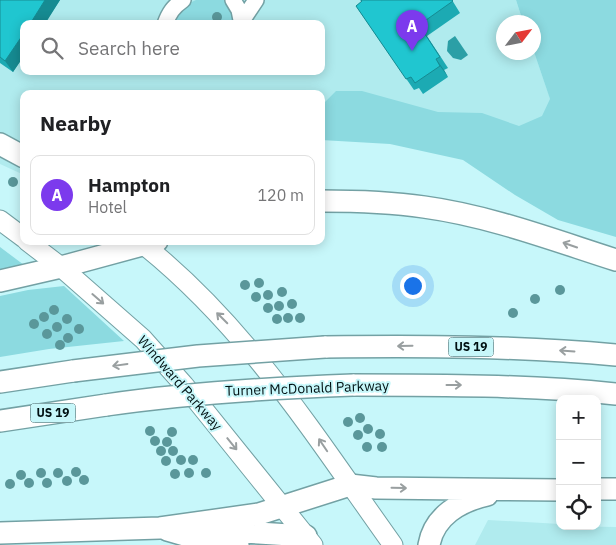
<!DOCTYPE html>
<html lang="en">
<head>
<meta charset="utf-8">
<style>
  :root { --surface:#fff; --page:#f2f2f2; --text:#202124; --muted:#757577; --line:#e0e0e0; --accent:#7c3aed }
  body { margin:0; font-family:"IBM Plex Sans",sans-serif; background:var(--page); color:var(--text) }
  .controls { position:absolute; right:15px; bottom:15px; display:grid; overflow:hidden; border-radius:10px; box-shadow:0 2px 12px #0003 }
  .controls button { width:45px; height:45px; display:grid; place-items:center; padding:0; border:0; border-bottom:1px solid var(--line); background:var(--surface); color:var(--text); font:25px sans-serif }
  .compass { position:absolute; left:496px; top:15px; width:45px; height:45px; border-radius:50%; background:var(--surface); box-shadow:0 2px 12px #0003; rotate:58deg }
  .you { position:absolute; left:412px; top:285px; width:18px; height:18px; margin:-12px; border:4px solid #fff; border-radius:50%; background:#1a73e8; box-shadow:0 0 0 8px #1a73e833 }
  .badge { display:grid; place-items:center; width:32px; height:32px; border-radius:50%; background:var(--accent); color:#fff; font-size:16px; font-weight:700 }
  .pin { position:absolute; translate:-50% -41px; filter:drop-shadow(0 1px 2px #0008) }
  .pin::after { content:''; position:absolute; top:26px; width:18px; height:15px; background:inherit; clip-path:polygon(0 0,100% 0,50% 100%) }
  .list { margin:0; padding:0; list-style:none }
  h2 { display:flex; justify-content:space-between; align-items:center; height:65px; margin:0; padding:0 20px; font-size:21px }
  h2 small { font-size:16px; font-weight:400; color:var(--muted) }
  .list li { display:grid; grid-template-columns:32px 1fr auto; gap:15px; align-items:center; box-sizing:border-box; height:80px; margin:0 10px 10px; padding:0 10px; border:1px solid var(--line); border-radius:10px }
  .list b { display:block; font-size:19px; white-space:nowrap }
  .list p { margin:0; font-size:16px; white-space:nowrap; color:var(--muted) }
  .list em { font-size:16px; font-style:normal; color:var(--muted) }
  .icon { flex:none; width:28px; height:28px; fill:none; stroke:currentColor; stroke-width:2; stroke-linecap:round; stroke-linejoin:round }
  .map { position:relative; flex:none; width:616px; height:545px; overflow:hidden }
  .search { position:absolute; background:var(--surface); box-shadow:0 2px 12px #0003; left:20px; top:20px; width:305px; height:55px; display:flex; align-items:center; gap:12px; box-sizing:border-box; padding:0 18px; border-radius:10px; color:var(--muted); font-size:19px }
  .panel { position:absolute; background:var(--surface); box-shadow:0 2px 12px #0003; left:20px; top:90px; width:305px; height:155px; border-radius:10px }
  .map>svg:first-child { display:block }
</style>
</head>
<body>
<div class="map">
<svg width="616" height="545" viewBox="0 0 616 545">
  <rect width="100%" height="100%" fill="#c7f7fa"/>
  <path fill="#b0ebee" fill-rule="evenodd" d="M0 0H516L523 22H504V52H534L573 165 321 126V94H24V175L0 164ZM24 24H321V71H24Z
    M488 520 560 524V526L616 527V545H475Z"/>
  <path fill="#8cdae0" d="M196 0H225L230 4 234 21 233 24H172L181 7Z
    M516 0H616V237L558 220 515 195 463 160 390 144 321 140 322 105 336 91H362L438 112 482 113 519 126 542 116 550 99 534 52V22H523Z
    M0 247 24 265 0 271Z
    M64 286 124 341 49 349 0 357V296L28 290Z"/>
  <path fill="#2b9fa6" d="M455 36 468 55 461 60 453 58 447 51 448 41Z"/>
  <g fill="none" stroke-linecap="round" stroke-linejoin="round">
    <defs>
      <path id="minor" d="M233 0 239 10 241 20
        M165 24C169 13 173 7 183 0
        M240 24 256 0"/>
      <path id="major" d="M0 220 24 238
        M27 241 61 267 143 339 184 385 313 545
        M139 241C246 325 315 436 393 545"/>
      <path id="highway" d="M0 144 24 157
        M321 201C356 201 390 202 424 207 490 216 553 240 616 260
        M0 281 61 267 157 241
        M325 347C422 346 519 346 616 355
        M0 382 73 371
        M353 385C441 385 529 385 616 394
        M0 421 106 405
        M597 489H616
        M213 522 243 532 306 536
        M167 530 206 541 238 545
        M0 533 160 528 259 514 350 485 376 488 560 490
        M429 545C434 516 460 501 487 495"/>
    </defs>
    <use href="#minor" stroke="#73a1a4" stroke-width="18"/>
    <use href="#major" stroke="#73a1a4" stroke-width="21"/>
    <use href="#highway" stroke="#73a1a4" stroke-width="24"/>
    <use href="#minor" stroke="#fff" stroke-width="15"/>
    <use href="#major" stroke="#fff" stroke-width="19"/>
    <use href="#highway" stroke="#fff" stroke-width="21"/>
    <defs>
      <path id="highway-bridge" d="M73 371 198 356 325 347
        M106 405C188 393 270 388 353 385"/>
    </defs>
    <use href="#highway-bridge" stroke="#73a1a4" stroke-width="24" stroke-linecap="butt"/>
    <use href="#highway-bridge" stroke="#fff" stroke-width="21"/>
  </g>
  <g fill="#5a979a">
    <circle cx="217" cy="17" r="5"/>
    <circle cx="13" cy="182" r="5"/>
    <circle cx="259" cy="283" r="5"/>
    <circle cx="245" cy="285" r="5"/>
    <circle cx="560" cy="290" r="5"/>
    <circle cx="282" cy="292" r="5"/>
    <circle cx="268" cy="295" r="5"/>
    <circle cx="256" cy="297" r="5"/>
    <circle cx="535" cy="299" r="5"/>
    <circle cx="292" cy="304" r="5"/>
    <circle cx="279" cy="306" r="5"/>
    <circle cx="268" cy="308" r="5"/>
    <circle cx="54" cy="310" r="5"/>
    <circle cx="513" cy="313" r="5"/>
    <circle cx="44" cy="317" r="5"/>
    <circle cx="288" cy="318" r="5"/>
    <circle cx="300" cy="318" r="5"/>
    <circle cx="67" cy="319" r="5"/>
    <circle cx="277" cy="319" r="5"/>
    <circle cx="34" cy="324" r="5"/>
    <circle cx="57" cy="327" r="5"/>
    <circle cx="79" cy="329" r="5"/>
    <circle cx="47" cy="334" r="5"/>
    <circle cx="68" cy="338" r="5"/>
    <circle cx="60" cy="345" r="5"/>
    <circle cx="360" cy="418" r="5"/>
    <circle cx="348" cy="422" r="5"/>
    <circle cx="368" cy="429" r="5"/>
    <circle cx="150" cy="431" r="5"/>
    <circle cx="172" cy="432" r="5"/>
    <circle cx="380" cy="434" r="5"/>
    <circle cx="358" cy="435" r="5"/>
    <circle cx="155" cy="441" r="5"/>
    <circle cx="167" cy="442" r="5"/>
    <circle cx="367" cy="447" r="5"/>
    <circle cx="382" cy="447" r="5"/>
    <circle cx="161" cy="451" r="5"/>
    <circle cx="173" cy="451" r="5"/>
    <circle cx="181" cy="460" r="5"/>
    <circle cx="193" cy="460" r="5"/>
    <circle cx="166" cy="461" r="5"/>
    <circle cx="76" cy="472" r="5"/>
    <circle cx="41" cy="473" r="5"/>
    <circle cx="58" cy="473" r="5"/>
    <circle cx="189" cy="473" r="5"/>
    <circle cx="206" cy="473" r="5"/>
    <circle cx="175" cy="474" r="5"/>
    <circle cx="21" cy="475" r="5"/>
    <circle cx="84" cy="480" r="5"/>
    <circle cx="67" cy="481" r="5"/>
    <circle cx="29" cy="483" r="5"/>
    <circle cx="47" cy="483" r="5"/>
    <circle cx="10" cy="484" r="5"/>
  </g>
  <path fill="#1caab3" d="M0 0H60L13 72 0 63Z
    M360 0H452L460 13 427 36 448 68 444 70 448 77 423 94 419 88 414 90 356 6 362 2Z"/>
  <path fill="#168b92" d="M45 0H60L45 24H30Z
    M24 33V56L13 72 5 61Z
    M436 59 444 70 448 77 440 66Z"/>
  <path fill="#20c6d0" stroke="#168b92" d="M0 0H45L30 24H24V33L5 61 0 57Z
    M361 0H452L453 1 419 25 440 57 436 59 440 66 415 83 411 77 406 79 356 6 362 1Z"/>
  <defs><path id="oneway-shaft" d="M-6 0H5M1.5-3L5.5 0L1.5 3" fill="none" stroke-width="1.6" stroke-linecap="round" stroke-linejoin="round" transform="scale(1.25)"/></defs>
  <g stroke="#999fa0">
    <use href="#oneway-shaft" transform="translate(570 245) rotate(-161)"/>
    <use href="#oneway-shaft" transform="translate(98 299) rotate(41)"/>
    <use href="#oneway-shaft" transform="translate(222 318) rotate(-135)"/>
    <use href="#oneway-shaft" transform="translate(405 346) rotate(179)"/>
    <use href="#oneway-shaft" transform="translate(567 351) rotate(-176)"/>
    <use href="#oneway-shaft" transform="translate(120 365) rotate(172)"/>
    <use href="#oneway-shaft" transform="translate(454 385)"/>
    <use href="#oneway-shaft" transform="translate(232 444) rotate(51)"/>
    <use href="#oneway-shaft" transform="translate(323 445) rotate(-124)"/>
    <use href="#oneway-shaft" transform="translate(399 488) rotate(1)"/>
  </g>
  <g text-anchor="middle" stroke-width="4" stroke-linejoin="round" paint-order="stroke">
    <g fill="#c7f7fa" stroke="#3c5558" stroke-width="1">
      <rect x="448.5" y="337.5" width="45" height="19" rx="4"/>
      <rect x="30.5" y="403.5" width="45" height="19" rx="4"/>
    </g>
    <g font-size="12" font-weight="bold" fill="#011012">
      <text x="471" y="351">US 19</text>
      <text x="53" y="417">US 19</text>
    </g>
    <g font-size="14" fill="#011012" stroke="#c7f7fa">
      <text transform="translate(180 383) rotate(49)" y="5">Windward Parkway</text>
      <text transform="translate(307 388) rotate(-2)" y="5">Turner McDonald Parkway</text>
    </g>
  </g>
</svg>
<div class="controls">
<button>+</button>
<button>−</button>
<button><svg class="icon" aria-label="locate" viewBox="0 0 24 24"><circle cx="12" cy="12" r="6"/><path d="M12 2v4M12 18v4M2 12h4M18 12h4"/></svg></button>
</div>
<svg class="compass" viewBox="-18 -18 36 36"><path d="M0-13l5 13h-10z" fill="#e53935"/><path d="M0 13l5-13h-10z" fill="#757577"/></svg>
<div class="you"></div>
<div class="pin badge" style="left:412px;top:51px">A</div>
<div class="search"><svg class="icon" aria-label="search" viewBox="0 0 24 24"><circle cx="10" cy="10" r="6"/><path d="M15 15l6 6"/></svg>Search here</div>
<section class="panel">
<h2>Nearby<small></small></h2>
<ul class="list">
<li><span class="badge">A</span><div><b>Hampton</b><p>Hotel</p></div><em>120 m</em></li>
</ul>
</section>
</div>
</body>
</html>
